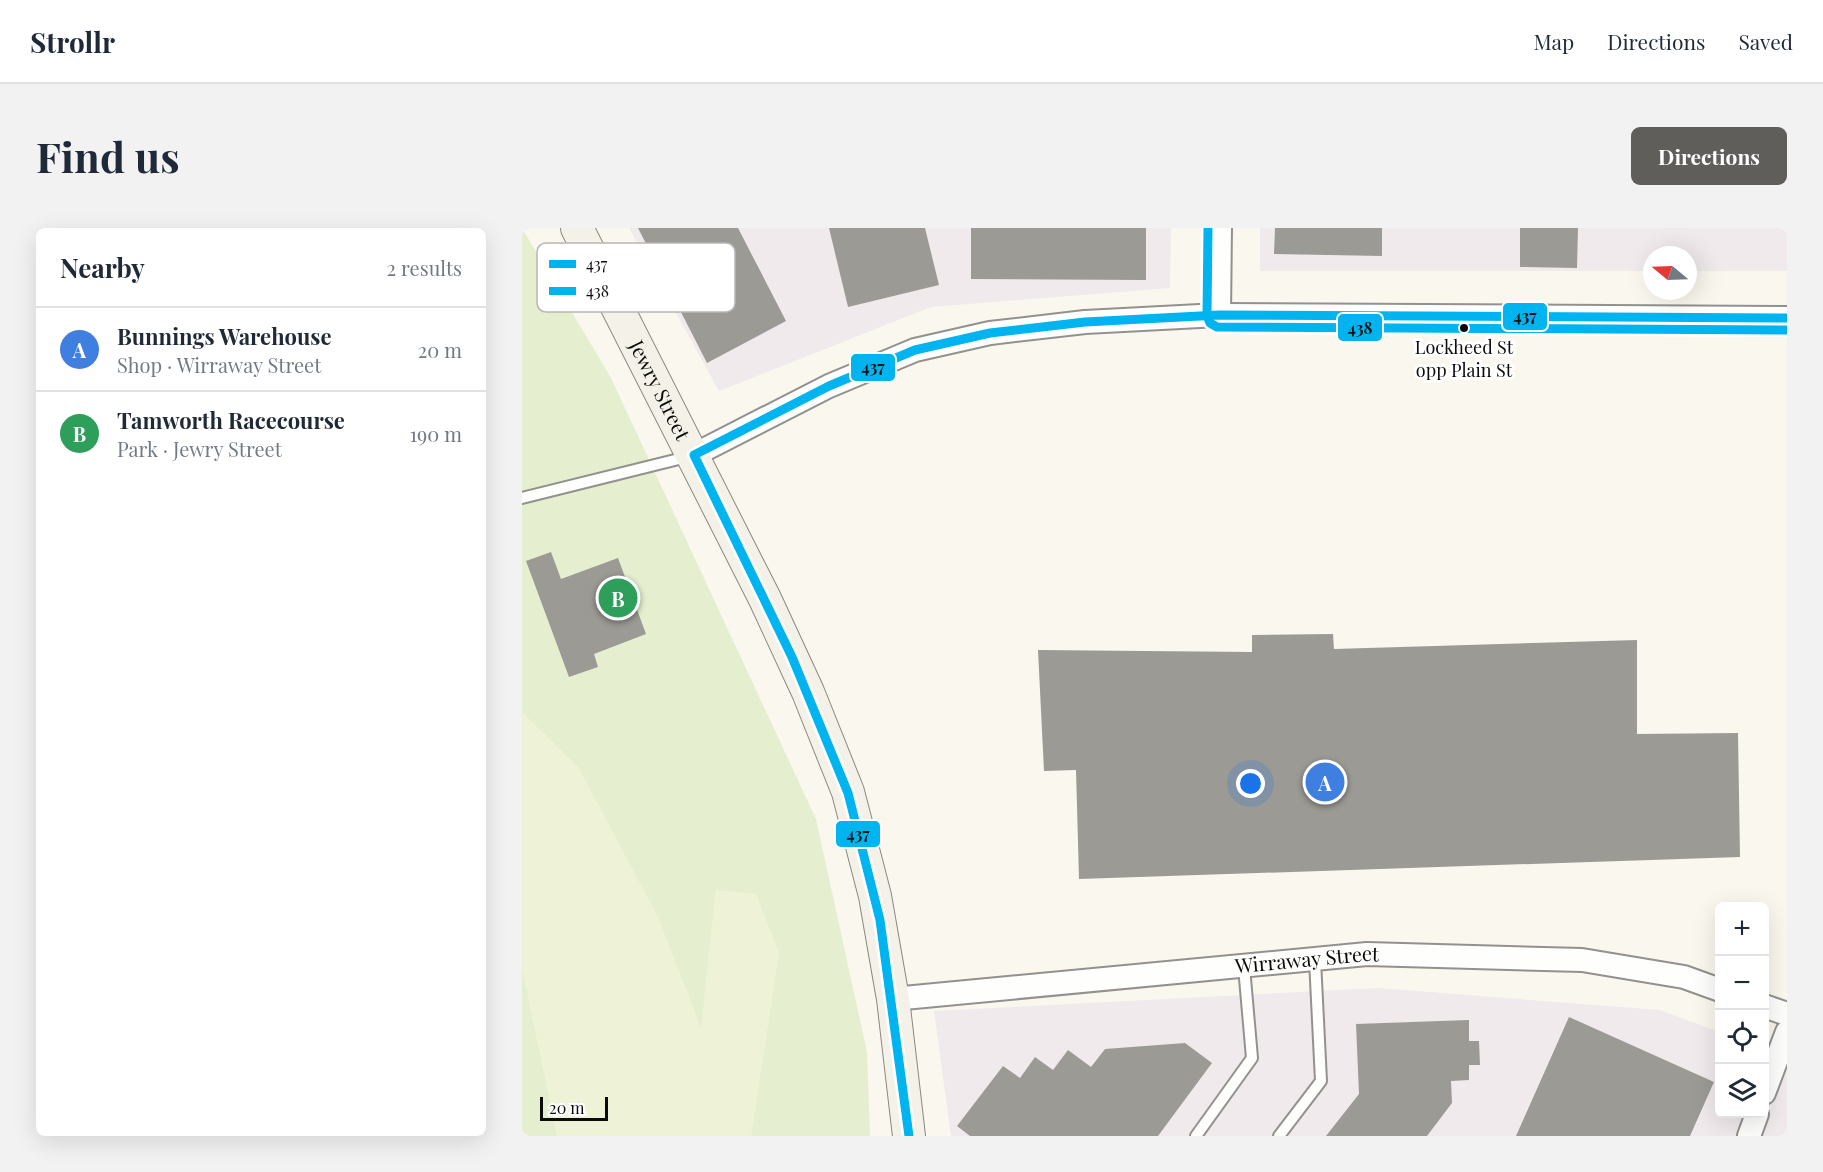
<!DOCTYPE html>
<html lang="en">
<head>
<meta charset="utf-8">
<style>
  :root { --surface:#fff; --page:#f2f2f3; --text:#1f2937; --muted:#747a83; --line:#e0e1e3; --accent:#5f5e5b }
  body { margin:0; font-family:"Playfair Display",serif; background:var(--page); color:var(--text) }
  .controls { position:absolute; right:18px; bottom:18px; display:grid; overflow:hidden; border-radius:9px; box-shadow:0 6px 24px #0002 }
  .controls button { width:54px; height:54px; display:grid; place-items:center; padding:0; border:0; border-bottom:2px solid var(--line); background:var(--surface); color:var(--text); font:30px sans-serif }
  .compass { position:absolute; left:1121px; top:18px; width:54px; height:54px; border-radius:50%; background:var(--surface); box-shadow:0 6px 24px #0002; rotate:289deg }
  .scale { position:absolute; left:18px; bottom:15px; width:68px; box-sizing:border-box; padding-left:6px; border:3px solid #0b0b0b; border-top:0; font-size:16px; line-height:21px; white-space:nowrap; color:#0b0b0b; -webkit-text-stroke:4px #fff; paint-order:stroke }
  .you { position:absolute; left:729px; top:556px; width:21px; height:21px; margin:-15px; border:4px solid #fff; border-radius:50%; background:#1a73e8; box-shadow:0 0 0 9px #1a73e833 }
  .badge { display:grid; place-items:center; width:39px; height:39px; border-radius:50%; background:var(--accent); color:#fff; font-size:20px; font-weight:700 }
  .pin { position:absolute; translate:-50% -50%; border:3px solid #fff; box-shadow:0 2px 6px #0006 }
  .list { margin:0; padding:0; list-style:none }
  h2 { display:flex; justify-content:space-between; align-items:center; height:78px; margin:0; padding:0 24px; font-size:26px }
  h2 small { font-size:20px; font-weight:400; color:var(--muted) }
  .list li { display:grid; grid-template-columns:39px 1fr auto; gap:18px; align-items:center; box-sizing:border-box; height:84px; padding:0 24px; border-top:2px solid var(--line) }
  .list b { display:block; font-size:22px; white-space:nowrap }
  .list p { margin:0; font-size:20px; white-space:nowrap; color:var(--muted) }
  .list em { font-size:20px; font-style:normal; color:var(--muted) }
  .icon { flex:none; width:33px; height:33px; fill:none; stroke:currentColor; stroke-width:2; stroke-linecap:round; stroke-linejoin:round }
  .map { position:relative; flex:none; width:1265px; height:908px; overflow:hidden; border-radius:9px }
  header { display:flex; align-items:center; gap:36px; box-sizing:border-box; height:84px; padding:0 30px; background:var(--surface); border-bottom:2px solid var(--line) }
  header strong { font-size:28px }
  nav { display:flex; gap:33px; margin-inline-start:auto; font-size:21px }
  .intro { display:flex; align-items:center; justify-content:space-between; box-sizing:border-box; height:144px; padding:0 36px }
  h1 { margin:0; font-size:42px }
  .button { padding:15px 27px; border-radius:9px; background:var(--accent); color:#fff; font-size:21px; font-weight:700 }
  main { display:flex; gap:36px; padding:0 36px }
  aside { flex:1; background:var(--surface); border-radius:9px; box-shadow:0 6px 24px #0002 }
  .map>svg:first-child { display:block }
</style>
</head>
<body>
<header>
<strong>Strollr</strong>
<nav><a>Map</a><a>Directions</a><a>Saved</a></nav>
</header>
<div class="intro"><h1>Find us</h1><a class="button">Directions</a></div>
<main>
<aside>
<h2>Nearby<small>2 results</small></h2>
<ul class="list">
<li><span class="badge" style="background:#3f7fe0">A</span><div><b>Bunnings Warehouse</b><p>Shop · Wirraway Street</p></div><em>20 m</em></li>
<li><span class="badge" style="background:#2e9e5b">B</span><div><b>Tamworth Racecourse</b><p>Park · Jewry Street</p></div><em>190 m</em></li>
</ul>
</aside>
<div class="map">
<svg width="1265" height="908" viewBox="0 0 1265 908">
  <rect width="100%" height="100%" fill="#faf7ef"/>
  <path fill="#f0eaec" d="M107 0H649L648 60 409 79 197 163Z
    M738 0H1265V43H1166V27H1130V43H738Z
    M856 760 1138 782 1197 804 1198 886H1242L1243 821 1265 830V908H429L412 783Z"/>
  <path fill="#e5efcf" d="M0 0 89 150 294 591 345 824 348 908H0Z"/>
  <path fill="#eef3d8" d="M0 484 56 539 136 689 179 800 194 662 234 666 257 725 229 908H35L0 740Z"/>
  <path fill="#9c9a95" d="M116 0H216L264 93 185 135Z
    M307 0H403L417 57 326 79Z
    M449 0H624V52L449 51Z
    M753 0H860V28L752 26Z
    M998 0H1056L1055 40 998 39Z
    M29 324 39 351 96 330 124 406 72 426 76 439 47 449 4 333Z
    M811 406 812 421 1115 412V506L1216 505 1218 629 557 651 554 542 522 543 516 422 730 424V407Z
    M1047 789 1192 854 1168 908H994Z
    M947 792V813H957L958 837H947V852L929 853 930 875 905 908H804L837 866 834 796Z
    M663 815 690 835 636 908H448L435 898 481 838 498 850 513 829 531 842 546 822 569 839 583 821Z"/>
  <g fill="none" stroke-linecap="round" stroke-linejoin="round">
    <defs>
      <path id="lane" d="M0 270 169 228
        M674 908 730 830 722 739
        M757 908 799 853 793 732"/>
      <g id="street">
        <path d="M697 87 698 0"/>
        <path d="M172 227 307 158 393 122 468 105 563 94 697 87 1265 90"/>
        <path id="s1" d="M371 771 845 726 1060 732 1162 749 1198 762"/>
        <path d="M1242 778 1265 786"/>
        <path d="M1242 865 1265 804"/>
        <path d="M1227 908 1235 886"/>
      </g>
      <g id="secondary">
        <path id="s2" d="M55 0 243 371 286 464 326 564 353 668 371 771 387 908"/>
      </g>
    </defs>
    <use href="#lane" stroke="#93918e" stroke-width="14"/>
    <use href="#street" stroke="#93918e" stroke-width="26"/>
    <use href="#secondary" stroke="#898884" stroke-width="34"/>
    <use href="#lane" stroke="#fefefd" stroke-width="10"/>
    <use href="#street" stroke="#fefefd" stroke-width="22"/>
    <use href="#secondary" stroke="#f4f2e8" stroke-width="32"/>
    <defs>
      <path id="bus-1" d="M387 908 358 692 326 565 270 429 172 227 307 158 393 122 468 105 563 94 697 87 1265 90"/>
      <path id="bus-2" d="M686 0 685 88 688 95 695 99 1265 102"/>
    </defs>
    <use href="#bus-1" stroke="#fff" stroke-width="14"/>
    <use href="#bus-2" stroke="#fff" stroke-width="14"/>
    <use href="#bus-1" stroke="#00b5ef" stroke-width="9"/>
    <use href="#bus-2" stroke="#00b5ef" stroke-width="9"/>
  </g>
  <circle fill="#0b0b0b" stroke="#fff" stroke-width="2" cx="942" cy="100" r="5"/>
  <g text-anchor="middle" stroke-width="6" stroke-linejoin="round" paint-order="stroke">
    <g font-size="18" fill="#0b0b0b" stroke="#fff">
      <text x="942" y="126">Lockheed St<tspan x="942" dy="23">opp Plain St</tspan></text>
    </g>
    <g font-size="20" fill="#0b0b0b" stroke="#fff">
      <text dy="7" stroke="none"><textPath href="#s2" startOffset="182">Jewry Street</textPath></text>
      <text dy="7" stroke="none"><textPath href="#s1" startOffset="416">Wirraway Street</textPath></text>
    </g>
  </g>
  <rect x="15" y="15" width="198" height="69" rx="9" fill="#fff" stroke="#b6b6b6" stroke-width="1.5"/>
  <rect x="27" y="32" width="27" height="8" fill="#00b5ef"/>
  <rect x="27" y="59" width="27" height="8" fill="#00b5ef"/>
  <g font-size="16" fill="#0b0b0b">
    <text x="64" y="42">437</text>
    <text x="64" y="69">438</text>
  </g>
  <g stroke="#fff" stroke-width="2">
    <rect x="980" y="74" width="46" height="29" rx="6" fill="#00b5ef"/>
    <rect x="815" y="85" width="46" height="29" rx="6" fill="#00b5ef"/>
    <rect x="328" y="125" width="46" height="29" rx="6" fill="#00b5ef"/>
    <rect x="313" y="592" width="46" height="28" rx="6" fill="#00b5ef"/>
  </g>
  <g font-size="16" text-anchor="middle" font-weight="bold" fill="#111">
    <text x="1003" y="94">437</text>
    <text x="838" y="106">438</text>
    <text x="351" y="145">437</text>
    <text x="336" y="612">437</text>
  </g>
</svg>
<div class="controls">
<button>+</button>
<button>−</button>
<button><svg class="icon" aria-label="locate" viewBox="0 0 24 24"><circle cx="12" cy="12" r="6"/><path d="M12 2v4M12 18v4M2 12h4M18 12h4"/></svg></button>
<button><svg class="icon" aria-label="layers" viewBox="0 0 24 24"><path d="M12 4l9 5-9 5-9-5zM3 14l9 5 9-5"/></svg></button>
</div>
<svg class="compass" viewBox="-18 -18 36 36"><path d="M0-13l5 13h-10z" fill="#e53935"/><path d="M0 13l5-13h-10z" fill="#747a83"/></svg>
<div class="scale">20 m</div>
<div class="you"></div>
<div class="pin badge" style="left:803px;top:554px;background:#3f7fe0">A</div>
<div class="pin badge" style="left:96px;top:370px;background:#2e9e5b">B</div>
</div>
</main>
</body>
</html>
